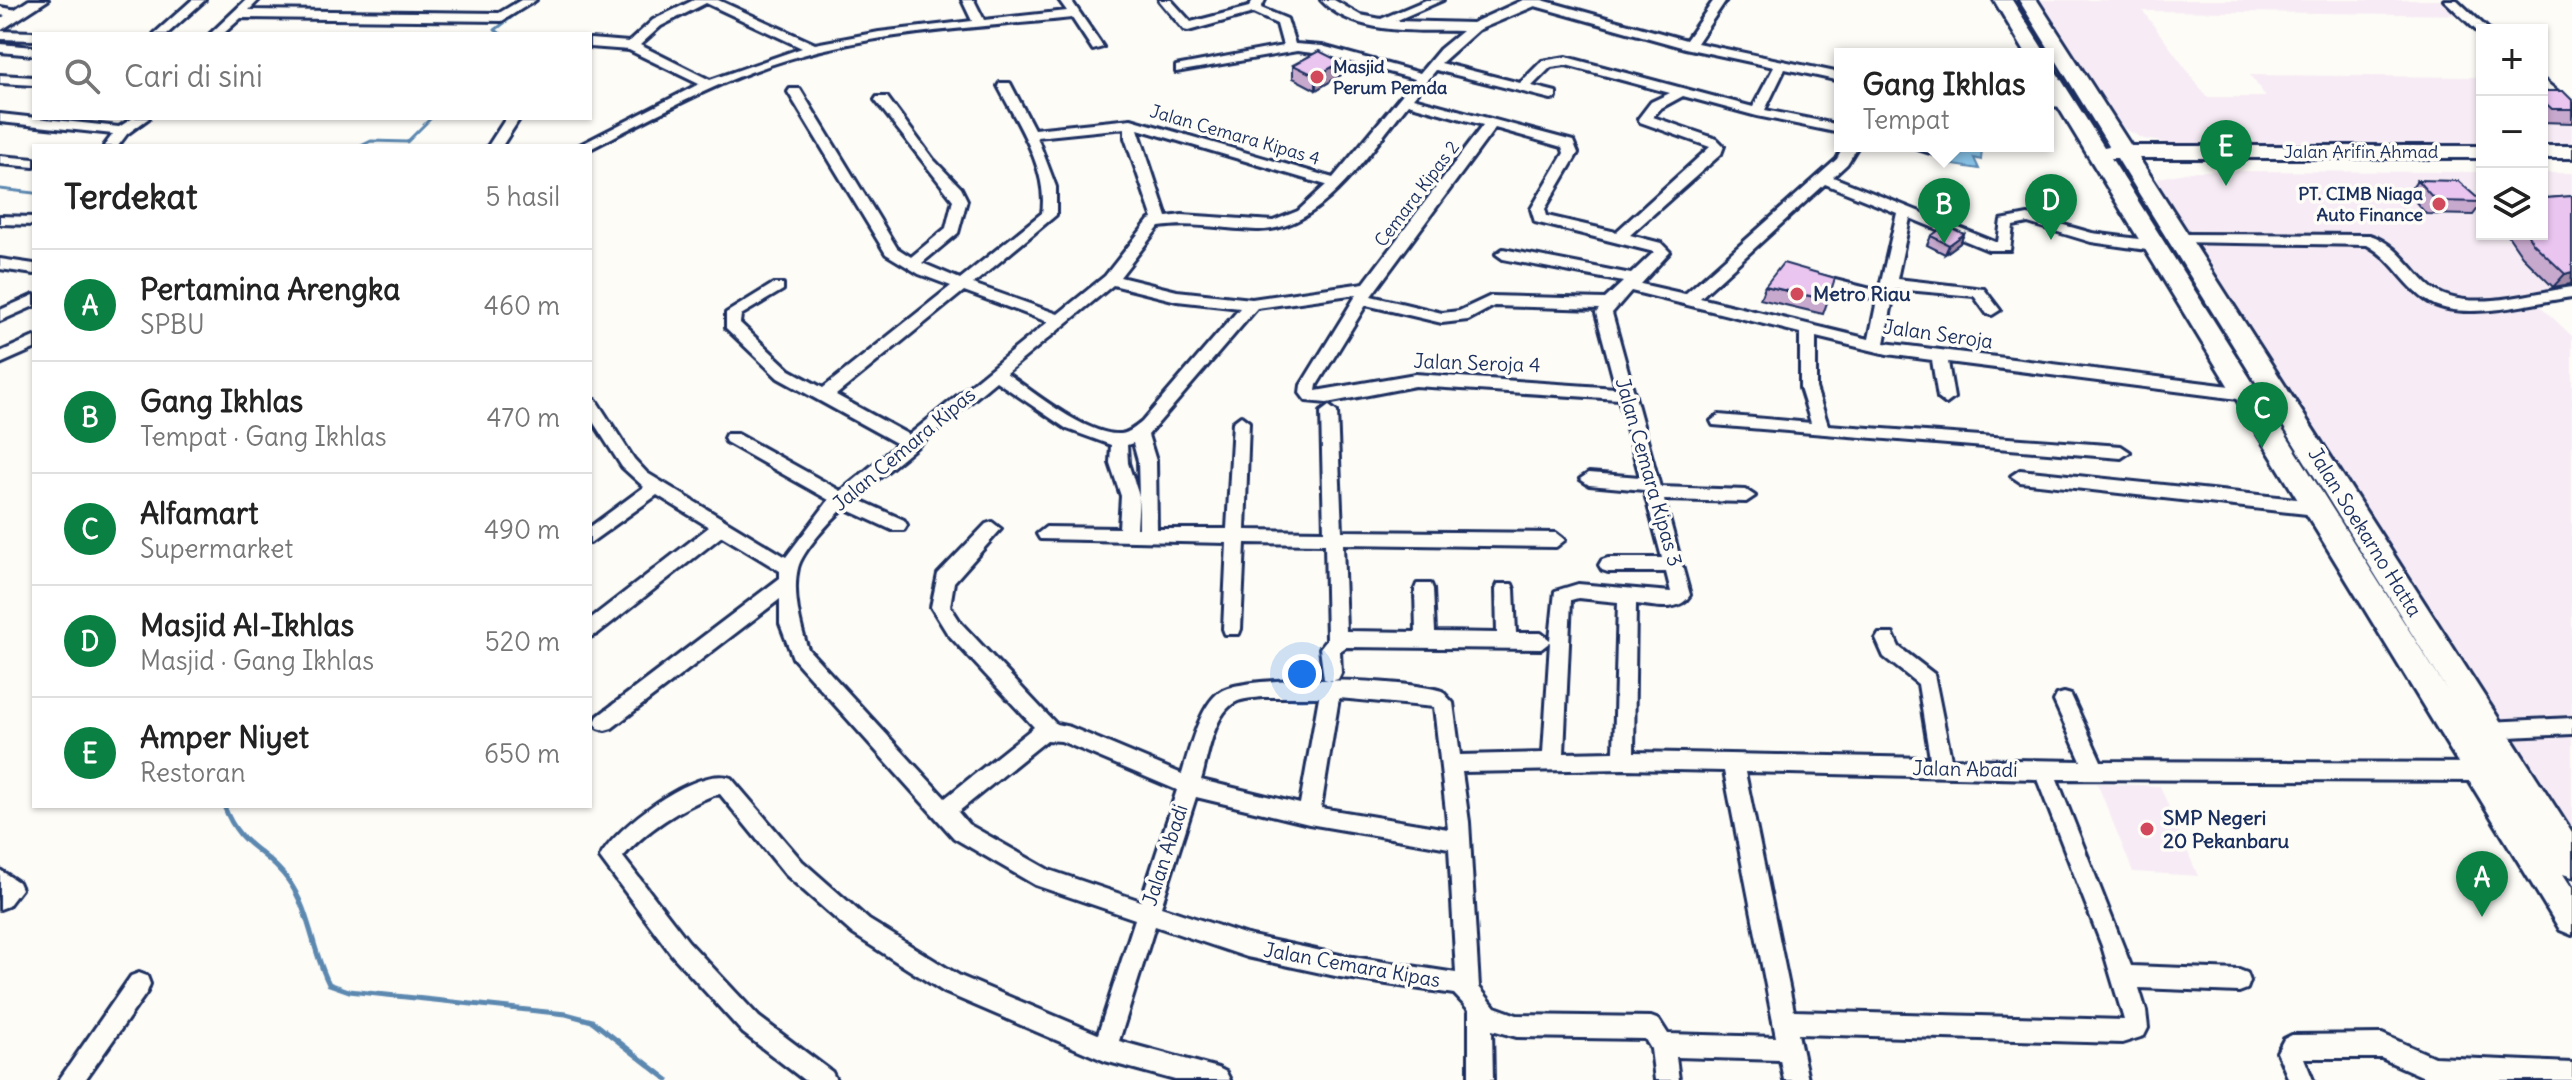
<!DOCTYPE html>
<html lang="id">
<head>
<meta charset="utf-8">
<style>
  :root { --surface:#fff; --page:#f2f2f2; --text:#222; --muted:#767676; --line:#e0e0e0; --accent:#0b8043 }
  body { margin:0; font-family:Delius,sans-serif; background:var(--page); color:var(--text) }
  .controls { position:absolute; right:24px; top:24px; display:grid; overflow:hidden; border-radius:0px; box-shadow:0 2px 6px #0004 }
  .controls button { width:72px; height:72px; display:grid; place-items:center; padding:0; border:0; border-bottom:2px solid var(--line); background:var(--surface); color:var(--text); font:40px sans-serif }
  .you { position:absolute; left:1302px; top:674px; width:28px; height:28px; margin:-20px; border:6px solid #fff; border-radius:50%; background:#1a73e8; box-shadow:0 0 0 12px #1a73e833 }
  .badge { display:grid; place-items:center; width:52px; height:52px; border-radius:50%; background:var(--accent); color:#fff; font-size:26px; font-weight:700 }
  .pin { position:absolute; translate:-50% -66px; filter:drop-shadow(0 2px 4px #0008) }
  .pin::after { content:''; position:absolute; top:42px; width:28px; height:24px; background:inherit; clip-path:polygon(0 0,100% 0,50% 100%) }
  .popup { position:absolute; left:1834px; top:48px; width:220px; height:104px; box-sizing:border-box; display:grid; place-content:center; border-radius:0px; background:var(--surface); filter:drop-shadow(0 2px 6px #0005); font-size:26px; white-space:nowrap; color:var(--muted) }
  .popup b { font-size:30px; color:var(--text) }
  .popup::after { content:''; position:absolute; left:50%; top:100%; margin-left:-16px; border:16px solid transparent; border-top-color:var(--surface) }
  .list { margin:0; padding:0; list-style:none }
  h2 { display:flex; justify-content:space-between; align-items:center; height:104px; margin:0; padding:0 32px; font-size:34px }
  h2 small { font-size:26px; font-weight:400; color:var(--muted) }
  .list li { display:grid; grid-template-columns:52px 1fr auto; gap:24px; align-items:center; box-sizing:border-box; height:112px; padding:0 32px; border-top:2px solid var(--line) }
  .list b { display:block; font-size:30px; white-space:nowrap }
  .list p { margin:0; font-size:26px; white-space:nowrap; color:var(--muted) }
  .list em { font-size:26px; font-style:normal; color:var(--muted) }
  .icon { flex:none; width:44px; height:44px; fill:none; stroke:currentColor; stroke-width:2; stroke-linecap:round; stroke-linejoin:round }
  .map { position:relative; flex:none; width:2572px; height:1080px; overflow:hidden }
  .search { position:absolute; background:var(--surface); box-shadow:0 2px 6px #0004; left:32px; top:32px; width:560px; height:88px; display:flex; align-items:center; gap:20px; box-sizing:border-box; padding:0 28px; border-radius:0px; color:var(--muted); font-size:30px }
  .panel { position:absolute; background:var(--surface); box-shadow:0 2px 6px #0004; left:32px; top:144px; width:560px; height:664px; border-radius:0px }
  .map>svg:first-child { display:block }
</style>
</head>
<body>
<div class="map">
<svg width="2572" height="1080" viewBox="0 0 2572 1080">
  <rect width="100%" height="100%" fill="#fdfcf7"/>
  <filter id="ink" filterUnits="userSpaceOnUse"><feTurbulence type="fractalNoise" baseFrequency=".0125" numOctaves="2"/><feDisplacementMap in="SourceGraphic" scale="16" xChannelSelector="R" yChannelSelector="G"/><feConvolveMatrix kernelMatrix="1 2 1 2 8 2 1 2 1" color-interpolation-filters="sRGB"/></filter>
  <g filter="url(#ink)">
    <path fill="#f7ecf5" d="M2032 0H2457L2473 15 2143 11 2207 97H2266L2250 75 2482 77V147L2177 145 2144 139 2110 121Z
      M2542 92 2550 99H2572V147H2542Z
      M2196 171 2482 172V234H2542V173H2572V288L2530 296 2572 336V839L2162 206 2158 178Z
      M2097 783 2160 786 2198 876 2133 872Z"/>
    <path fill="#88c3e7" stroke="#5c88b0" stroke-width="2" d="M1946 146 1982 149 1981 160 1974 158 1979 169 1947 164Z"/>
    <g fill="none" stroke-linecap="round" stroke-linejoin="round">
      <path stroke="#5c88b0" stroke-width="3" d="M501 34 495 30 534 0
        M361 146 371 141 407 142 431 118
        M0 189 34 193"/>
      <path stroke="#5c88b0" stroke-width="5" d="M224 806C240 849 265 848 288 880 310 910 312 951 329 984L349 991 566 1014 592 1021 668 1080"/>
      <defs>
        <path id="minor" d="M192 0H205L167 34H154Z
          M246 0H259L249 10 499 13 521 0H536L502 21 241 18 223 34H210Z
          M694 0H718L815 44 879 32 972 21 962 0H974L984 20 1067 11 1059 0H1071L1103 47 1093 50 1072 18C978 28 880 31 789 59 719 80 655 116 590 149V146H578L699 84 629 50 590 47V39L629 42 653 20ZM706 3 802 48 710 80 640 45 661 26Z
          M1159 0H1171L1191 22 1249 7 1253 0H1265L1261 8 1287 19 1295 44 1322 46 1420 73 1440 49 1462 31C1417 30 1354 36 1321 0H1334L1360 15 1381 19 1426 0H1443L1395 21 1472 23 1523 0H1542L1686 40 1714 0H1726L1697 43 1840 73V81L1785 69 1765 110 1840 125V133L1757 116 1683 96 1661 108 1653 117 1717 139 1724 146 1721 154 1630 235 1661 243 1670 252 1641 284 1685 294 1837 159 1844 146H1858L1847 164 1833 177 1995 242H1998L2001 220 2028 215 2092 233 2154 241 2161 246 2154 251 2091 242 2028 223 2013 226 2010 250H1988L1910 218 1897 279 1984 289 2000 310 1992 315 1987 314 1974 296 1895 289 1884 343 2246 388 2252 390 2254 394 2252 398 2246 400 1948 362 1954 398 1946 404 1938 398 1932 360 1887 354 1816 337V388L1828 425 2121 446 2130 452 2121 458 1713 425 1711 421 1719 415 1811 423 1800 388V333L1631 291 1612 313 1660 487 1746 490 1755 496 1746 502 1664 500 1690 595C1679 613 1655 606 1636 604L1634 752 1930 758 1918 684 1884 657 1876 639 1879 634H1893L1899 647 1934 674 1951 759 2081 761 2054 701 2057 695 2064 693 2071 695 2101 761 2481 763 2488 766 2491 772 2488 778 2481 781 2057 779 2131 966 2239 970 2247 973 2250 981 2247 989 2239 992 2139 988 2146 1011 2148 1028 2144 1036 2122 1043 1798 1034 1808 1080H1784L1780 1060 1676 1057 1679 1080H1655L1651 1049 1645 1039 1517 1037 1492 1030 1493 1080H1469V1010L1454 994 1340 977 1247 957 1155 926 1119 1041 1218 1068 1226 1072 1230 1080H1175L1105 1061 944 992 853 934 786 875 720 794 714 795C681 808 646 830 623 857L688 941 759 1017 832 1072 836 1080H804L743 1033 672 955 600 858C614 828 697 765 731 778L802 861 869 920 960 976 1098 1034 1135 919 1035 885 954 838 793 658 780 624V599L612 728 605 730 598 728 595 722 598 716 780 578V571L722 536 597 634 590 637V619L709 527 657 495 590 543V527L644 487 622 467 590 417V398L596 400 634 459 647 473 786 557 829 500 726 442 724 438 726 434H738L841 491 898 444 778 378 726 328V313L773 284H783V290L741 315 740 323 790 370 823 388 951 286 919 274 886 254 788 92 790 89H800L897 248 911 257 946 228 953 200 875 100 877 97H887L933 159 961 188 967 200 958 233 922 263 960 279 1042 213C1049 170 1017 123 998 86L1000 83H1010L1034 129 1131 119 1333 178 1415 79 1321 54 1297 51 1176 72V66L1181 65 1283 46 1277 24 1253 13 1188 31 1184 30ZM1535 6 1685 48 1774 67 1753 107 1566 57 1542 61 1520 83 1441 63 1478 30ZM1566 65 1670 93 1651 102 1638 119 1640 122 1710 147 1616 232 1547 216 1545 209 1578 153 1573 141 1413 98 1436 70 1551 99 1556 98V92L1532 86 1551 67ZM1408 104 1483 125 1364 283 1252 299 1177 291 1120 277 1159 227C1192 222 1224 229 1257 230 1322 232 1371 149 1408 104ZM1125 128V138L1153 219 1149 220 1105 276 1058 314 973 284 1056 215V187L1037 137ZM1495 128 1562 147 1564 153 1531 209 1535 222 1654 252 1631 274 1503 249 1496 254 1503 259 1623 282 1605 299 1491 296 1459 311 1442 313 1371 296ZM1138 129 1326 185 1298 211 1273 221 1182 215 1167 217ZM1825 184 1897 213 1879 291 1811 274 1803 279 1806 282 1877 300 1869 339 1700 298ZM1113 285 1177 301 1240 308 1142 422C1136 427 1129 433 1121 434 1086 436 1034 392 1006 373ZM964 291 1048 322 909 435 836 395ZM1357 294 1301 385 1300 393 1306 401 1327 403 1415 386 1619 399 1640 477 1589 473 1580 479 1589 485 1644 490 1662 558H1608L1602 560 1599 565 1602 570 1608 572H1666L1671 592 1578 584 1555 591 1550 640 1541 633H1516L1514 589 1512 584H1498L1496 589 1497 633 1435 632 1433 589 1431 584H1417L1415 589 1416 632 1346 631 1343 544 1556 547 1565 540 1556 533 1342 531 1337 412 1329 406 1321 412 1324 531 1245 530 1249 422 1241 416 1233 422 1227 529H1157L1156 461 1148 435 1257 308ZM1366 305 1442 323 1468 320 1494 306 1599 309 1596 313 1616 388 1415 374 1316 391 1317 385ZM996 381 1067 429 1111 445 1110 463 1121 496 1119 528 1046 527 1037 534 1040 539 1227 543 1223 629 1225 634H1239L1241 629 1245 543 1325 544 1327 639 1320 648 1324 679 1331 681 1338 679 1341 673 1340 651 1346 647 1541 649 1550 642 1543 753 1460 755 1453 703 1442 691C1408 680 1251 673 1221 691 1200 704 1189 751 1182 774L1070 727 1056 724 961 623 950 606 954 582 1001 529 992 522 986 524 938 574 931 607 947 633 1034 727 945 798 808 649C800 627 792 592 798 568 802 551 831 520 844 508L892 530H904L907 525 904 520 855 498ZM1133 443 1138 461 1139 496 1128 463 1127 445ZM1139 497V528H1137ZM1578 598 1618 602 1614 752 1564 753 1571 600ZM1263 697H1319L1300 804 1201 780C1208 758 1213 711 1238 701 1246 698 1255 698 1263 697ZM1339 698 1434 707 1448 829 1321 808ZM1047 740 1061 741 1177 790 1141 901 1049 870 968 824 958 812ZM1624 769 1724 771 1776 1037 1668 1034 1659 1020 1651 1017 1517 1015 1495 1007 1479 987 1469 822 1462 772ZM1745 772 2037 779 2102 946 2124 1020 1794 1011ZM1196 797 1309 824 1449 848 1456 973 1340 955 1247 935 1161 907Z
          M2444 0H2457L2489 30 2479 33Z
          M0 7 23 11 25 14 19 18 0 15Z
          M0 31 34 32 39 34H34V40L0 39Z
          M0 44 34 47V55L0 52Z
          M0 75 34 77V85L0 83Z
          M2542 79 2572 103V114L2542 90Z
          M2048 98 2066 99 2073 103 2066 107 2048 106Z
          M0 114 119 127 133 118H149L127 134 118 146H104L113 134 0 122Z
          M506 118H520L502 146H488Z
          M1908 146H1934L1940 150 1933 154Z
          M0 156 34 159V167L0 164Z
          M0 216 34 217V225L0 224Z
          M2180 234 2370 235C2395 243 2409 266 2427 284 2459 316 2531 293 2572 287V297C2533 302 2459 324 2426 300 2403 284 2392 258 2367 245L2175 242 2173 239Z
          M0 259 34 264V274L0 269Z
          M34 295V306L0 321V310Z
          M34 337V349L0 364V352Z
          M2020 470 2316 501 2325 508 2316 515 2020 482 2011 476Z
          M2572 718V734L2487 738 2480 736 2477 730 2480 724 2487 722Z
          M0 870 18 882 21 889 8 906 0 909Z
          M139 973 147 976 150 984 147 992 85 1080H59L131 976Z
          M2382 1034 2434 1057 2572 1063V1080H2431L2381 1058H2304L2313 1080H2289L2277 1052 2284 1039 2292 1035Z"/>
        <path id="secondary" d="M29 0H48L0 31V19Z"/>
        <path id="primary" d="M1994 0H2012L2046 54H2026Z
          M2019 0H2037L2131 146H2482V158H2139L2572 833V877L2563 874 2572 888V935L2560 930 2048 90V68L2055 70 2104 147 2109 146ZM2111 158H2117L2448 692Z
          M2542 146H2572V158H2542Z"/>
      </defs>
      <use href="#minor" stroke="#1b2f5e" stroke-width="6"/>
      <use href="#secondary" stroke="#1b2f5e" stroke-width="6"/>
      <use href="#primary" stroke="#1b2f5e" stroke-width="6"/>
      <use href="#minor" fill="#fdfcf7" fill-rule="evenodd"/>
      <use href="#secondary" fill="#fdfcf7" fill-rule="evenodd"/>
      <use href="#primary" fill="#fdfcf7" fill-rule="evenodd"/>
    </g>
    <path fill="#c8a9ce" stroke="#1b2f5e" stroke-width="2" d="M1341 62V75L1316 90 1293 78V65Z
      M2542 91 2572 100V123L2542 122Z
      M2417 180 2482 201V203L2473 215 2426 214 2408 193Z
      M2572 196V284L2553 287 2522 256 2507 234H2542L2547 198Z
      M1964 234 1960 243 1945 254 1927 245 1931 236Z
      M1765 286 1828 300 1823 314 1760 299Z"/>
    <path fill="#a38aa8" stroke="#1b2f5e" stroke-width="2" d="M1341 62V75L1316 90V76Z
      M1964 234 1960 243 1945 254 1949 245Z
      M2572 272 2571 284 2553 287 2565 274Z"/>
    <path fill="#e9c5f0" stroke="#1b2f5e" stroke-width="2" d="M1319 51 1341 62 1316 76 1293 65Z
      M2542 91H2563L2572 100V109H2552L2542 100Z
      M2417 180 2458 181 2482 202 2436 201Z
      M2542 193 2547 198 2572 196V272L2565 274 2533 243 2527 234H2542Z
      M1946 225 1964 234 1949 245 1931 236Z
      M1783 263 1835 278 1828 300 1765 286Z"/>
  </g>
  <g fill="#d1495b" stroke="#fdfcf7" stroke-width="3">
    <circle cx="1317" cy="77" r="8"/>
    <circle cx="2439" cy="204" r="8"/>
    <circle cx="1797" cy="294" r="8"/>
    <circle cx="2147" cy="829" r="8"/>
  </g>
  <g text-anchor="middle" stroke-width="7" stroke-linejoin="round" paint-order="stroke">
    <g font-size="18" font-weight="bold" fill="#1b2f5e" stroke="#fdfcf7" text-anchor="start">
      <text x="1333" y="73">Masjid<tspan x="1333" dy="21">Perum Pemda</tspan></text>
      <text x="2423" y="200" text-anchor="end">PT. CIMB Niaga<tspan x="2423" dy="21">Auto Finance</tspan></text>
    </g>
    <g font-size="18" fill="#1b2f5e" stroke="#fdfcf7">
      <text transform="translate(1235 135) rotate(16)" y="6">Jalan Cemara Kipas 4</text>
      <text x="2361" y="158">Jalan Arifin Ahmad</text>
      <text transform="translate(1417 194) rotate(-53)" y="6">Cemara Kipas 2</text>
    </g>
    <g font-size="20" font-weight="bold" fill="#1b2f5e" stroke="#fdfcf7" text-anchor="start">
      <text x="1813" y="301">Metro Riau</text>
      <text x="2163" y="825">SMP Negeri<tspan x="2163" dy="23">20 Pekanbaru</tspan></text>
    </g>
    <g font-size="20" fill="#1b2f5e" stroke="#fdfcf7">
      <text transform="translate(1938 334) rotate(8)" y="7">Jalan Seroja</text>
      <text transform="translate(1477 363) rotate(2)" y="7">Jalan Seroja 4</text>
      <text transform="translate(904 449) rotate(-40)" y="7">Jalan Cemara Kipas</text>
      <text transform="translate(1649 472) rotate(74)" y="7">Jalan Cemara Kipas 3</text>
      <text transform="translate(2365 532) rotate(58)" y="7">Jalan Soekarno Hatta</text>
      <text transform="translate(1965 769) rotate(1)" y="7">Jalan Abadi</text>
      <text transform="translate(1165 855) rotate(-72)" y="7">Jalan Abadi</text>
      <text transform="translate(1352 965) rotate(10)" y="7">Jalan Cemara Kipas</text>
    </g>
  </g>
</svg>
<div class="controls">
<button>+</button>
<button>−</button>
<button><svg class="icon" aria-label="layers" viewBox="0 0 24 24"><path d="M12 4l9 5-9 5-9-5zM3 14l9 5 9-5"/></svg></button>
</div>
<div class="you"></div>
<div class="pin badge" style="left:2482px;top:917px">A</div>
<div class="pin badge" style="left:1944px;top:244px">B</div>
<div class="popup"><b>Gang Ikhlas</b>Tempat</div>
<div class="pin badge" style="left:2262px;top:448px">C</div>
<div class="pin badge" style="left:2051px;top:240px">D</div>
<div class="pin badge" style="left:2226px;top:186px">E</div>
<div class="search"><svg class="icon" aria-label="search" viewBox="0 0 24 24"><circle cx="10" cy="10" r="6"/><path d="M15 15l6 6"/></svg>Cari di sini</div>
<section class="panel">
<h2>Terdekat<small>5 hasil</small></h2>
<ul class="list">
<li><span class="badge">A</span><div><b>Pertamina Arengka</b><p>SPBU</p></div><em>460 m</em></li>
<li><span class="badge">B</span><div><b>Gang Ikhlas</b><p>Tempat · Gang Ikhlas</p></div><em>470 m</em></li>
<li><span class="badge">C</span><div><b>Alfamart</b><p>Supermarket</p></div><em>490 m</em></li>
<li><span class="badge">D</span><div><b>Masjid Al-Ikhlas</b><p>Masjid · Gang Ikhlas</p></div><em>520 m</em></li>
<li><span class="badge">E</span><div><b>Amper Niyet</b><p>Restoran</p></div><em>650 m</em></li>
</ul>
</section>
</div>
</body>
</html>
